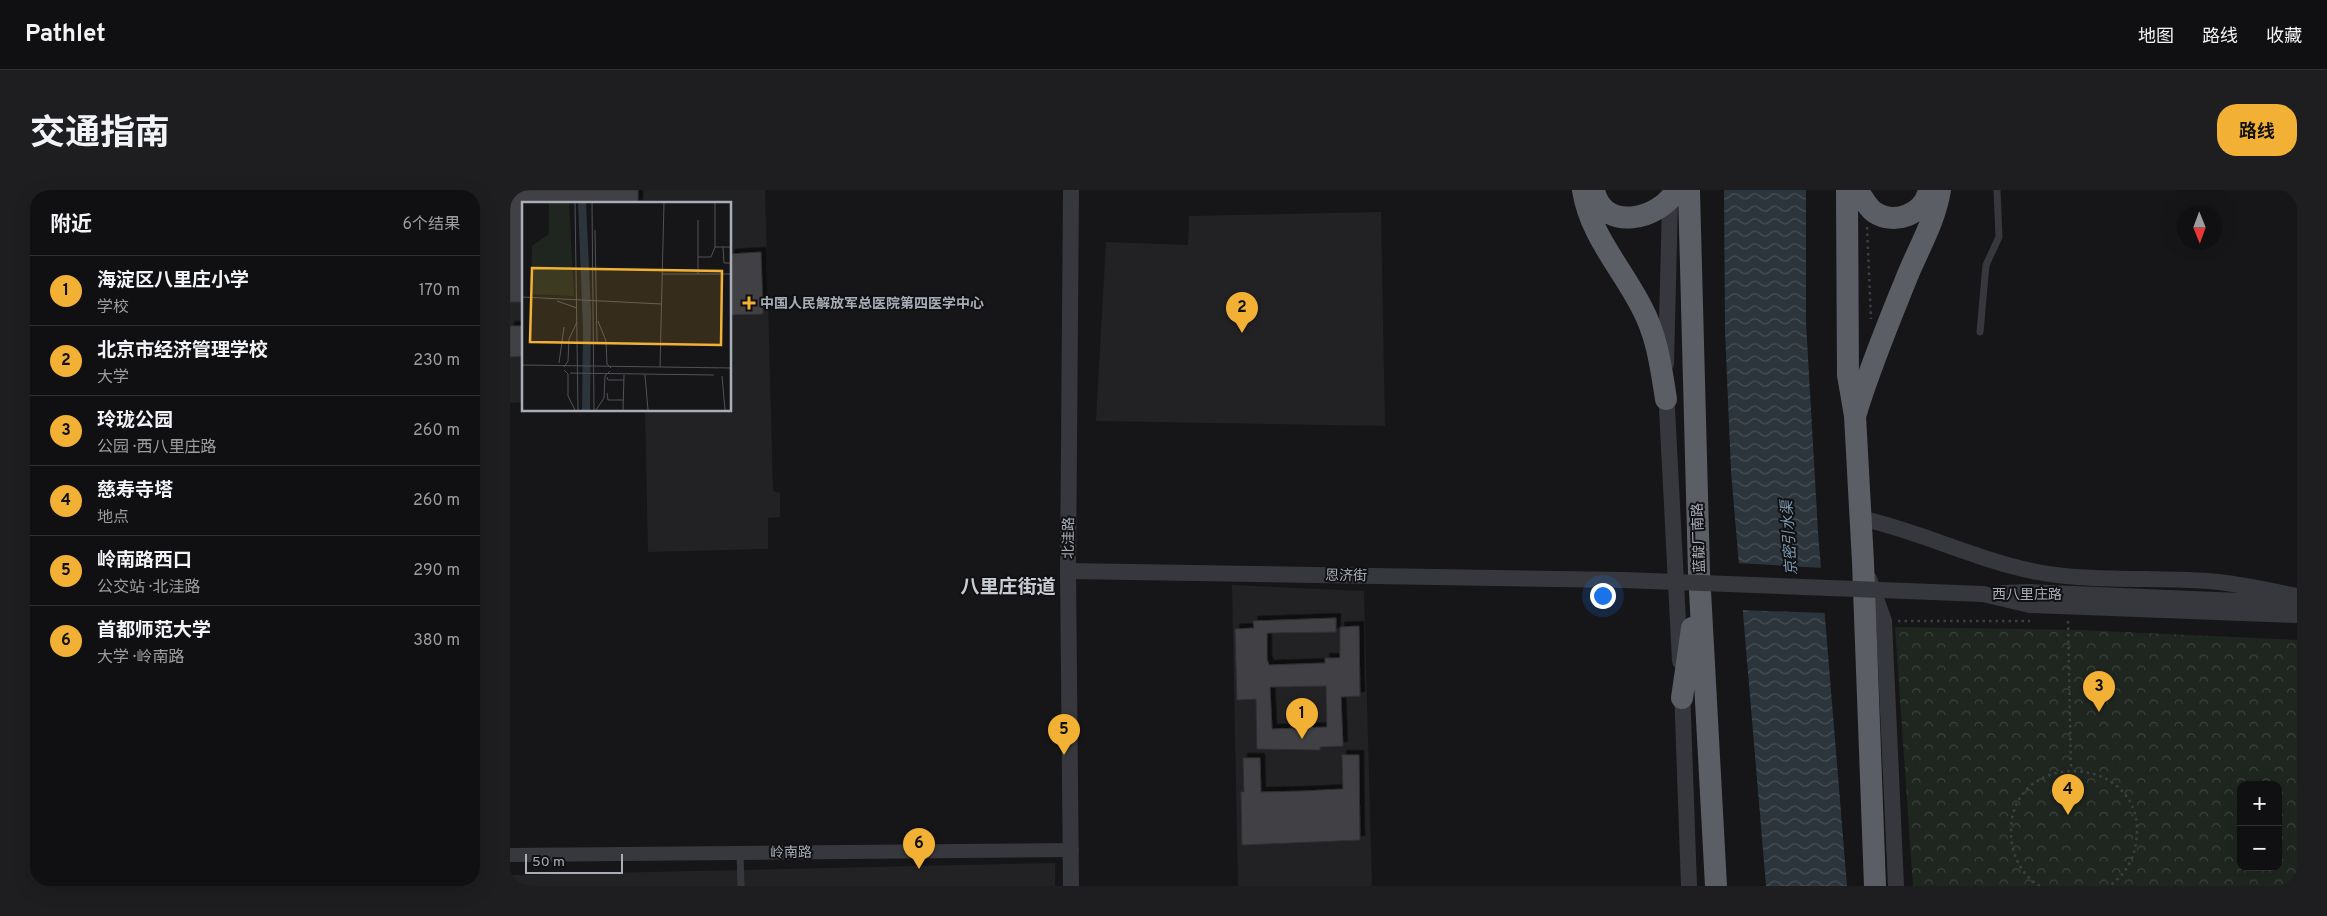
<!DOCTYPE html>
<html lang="zh">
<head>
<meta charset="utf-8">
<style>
  :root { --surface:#101012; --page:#1e1e20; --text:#f1f3f6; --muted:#9c9d9f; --line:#303032; --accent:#f2b134 }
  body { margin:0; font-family:Overpass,"Noto Sans SC",sans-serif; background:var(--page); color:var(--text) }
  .controls { position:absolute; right:15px; bottom:15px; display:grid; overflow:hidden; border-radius:10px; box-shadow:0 5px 20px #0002 }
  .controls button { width:45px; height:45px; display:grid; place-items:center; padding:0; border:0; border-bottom:1px solid var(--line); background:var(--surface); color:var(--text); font:25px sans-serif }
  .compass { position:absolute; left:1667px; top:15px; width:45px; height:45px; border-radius:50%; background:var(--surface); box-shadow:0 5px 20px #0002; rotate:179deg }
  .scale { position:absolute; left:15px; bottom:12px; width:98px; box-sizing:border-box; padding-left:5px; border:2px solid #a8adb8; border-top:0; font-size:14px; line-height:18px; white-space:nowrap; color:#a8adb8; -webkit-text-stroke:4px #111113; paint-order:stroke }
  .you { position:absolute; left:1092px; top:405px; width:18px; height:18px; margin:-12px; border:4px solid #fff; border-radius:50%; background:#1a73e8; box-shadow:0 0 0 8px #1a73e833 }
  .badge { display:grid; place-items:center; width:32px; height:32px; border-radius:50%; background:var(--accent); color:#111; font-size:16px; font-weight:700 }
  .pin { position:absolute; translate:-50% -41px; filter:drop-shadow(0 1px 2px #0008) }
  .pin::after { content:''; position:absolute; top:26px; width:18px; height:15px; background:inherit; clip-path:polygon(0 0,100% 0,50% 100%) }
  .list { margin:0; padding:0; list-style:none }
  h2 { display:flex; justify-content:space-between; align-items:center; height:65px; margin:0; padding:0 20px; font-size:21px }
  h2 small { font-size:16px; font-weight:400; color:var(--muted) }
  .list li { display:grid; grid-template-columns:32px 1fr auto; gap:15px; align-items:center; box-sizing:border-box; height:70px; padding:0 20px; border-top:1px solid var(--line) }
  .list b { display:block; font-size:19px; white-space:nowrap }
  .list p { margin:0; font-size:16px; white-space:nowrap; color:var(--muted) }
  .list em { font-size:16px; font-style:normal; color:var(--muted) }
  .map { position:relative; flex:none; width:1787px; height:696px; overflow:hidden; border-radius:20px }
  header { display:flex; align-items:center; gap:30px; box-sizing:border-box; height:70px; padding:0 25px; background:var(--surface); border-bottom:1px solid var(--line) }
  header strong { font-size:24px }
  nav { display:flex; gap:28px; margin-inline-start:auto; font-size:18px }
  .intro { display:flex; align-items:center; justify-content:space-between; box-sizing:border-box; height:120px; padding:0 30px }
  h1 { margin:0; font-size:35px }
  .button { padding:12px 22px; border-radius:20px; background:var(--accent); color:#111; font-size:18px; font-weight:700 }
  main { display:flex; gap:30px; padding:0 30px }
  aside { flex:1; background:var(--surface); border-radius:20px; box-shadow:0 5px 20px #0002 }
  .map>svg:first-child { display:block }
</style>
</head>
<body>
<header>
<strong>Pathlet</strong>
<nav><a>地图</a><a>路线</a><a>收藏</a></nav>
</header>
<div class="intro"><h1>交通指南</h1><a class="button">路线</a></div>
<main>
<aside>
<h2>附近<small>6个结果</small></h2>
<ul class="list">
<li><span class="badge">1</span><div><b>海淀区八里庄小学</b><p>学校</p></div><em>170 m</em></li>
<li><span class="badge">2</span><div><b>北京市经济管理学校</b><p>大学</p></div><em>230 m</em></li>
<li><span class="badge">3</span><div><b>玲珑公园</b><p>公园 · 西八里庄路</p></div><em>260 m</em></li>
<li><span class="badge">4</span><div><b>慈寿寺塔</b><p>地点</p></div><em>260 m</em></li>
<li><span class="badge">5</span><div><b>岭南路西口</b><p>公交站 · 北洼路</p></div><em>290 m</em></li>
<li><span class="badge">6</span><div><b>首都师范大学</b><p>大学 · 岭南路</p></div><em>380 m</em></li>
</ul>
</aside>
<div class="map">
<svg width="1787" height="696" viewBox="0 0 1787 696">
  <defs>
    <pattern id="forest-crowns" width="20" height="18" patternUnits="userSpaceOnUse" patternTransform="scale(1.25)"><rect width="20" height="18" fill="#1e261f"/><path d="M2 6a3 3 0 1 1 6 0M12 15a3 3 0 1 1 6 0" fill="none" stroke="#3c433d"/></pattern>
    <pattern id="water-waves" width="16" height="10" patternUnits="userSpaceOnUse" patternTransform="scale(1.25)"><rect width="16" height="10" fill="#2c353c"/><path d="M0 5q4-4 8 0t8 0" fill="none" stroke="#485056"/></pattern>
    <filter id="shadow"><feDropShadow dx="4.5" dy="-4.5" stdDeviation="0" flood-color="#0009"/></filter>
  </defs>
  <rect width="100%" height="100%" fill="#161618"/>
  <path fill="#222225" d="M0 0H255L263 301 270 303V327L258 328V359L138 362 135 220H220V14H14V212L0 213Z
    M871 22 875 236 586 231 596 52 678 55 679 26Z
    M722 395 854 401 862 696H728Z
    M545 673V696H0V685Z"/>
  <path fill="url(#forest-crowns)" fill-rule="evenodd" d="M1385 437 1571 440 1787 450V696H1403ZM1731 595H1768V677H1731Z"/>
  <path fill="url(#water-waves)" d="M1214 0H1296V132L1308 342 1337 696H1256L1221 281 1215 141Z"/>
  <path fill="#161618" d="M1226 373 1314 378 1317 423 1230 420Z"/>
  <path fill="#404145" stroke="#303034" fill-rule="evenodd" filter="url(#shadow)" d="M0 0H128V14H14V112H0Z
    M251 62 253 124 220 125V64Z
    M0 136H14V166L0 167Z
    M826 428V442L757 443V469L759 475 815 473V468H830V437L849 436 850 506 831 507 833 556 810 557V560L747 559 746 509 727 510 725 439 744 438 743 431ZM816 496 817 537 762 539 760 497Z
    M832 565H849L850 650 732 655 731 602H734L733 568H750L751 602 793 601 833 599Z"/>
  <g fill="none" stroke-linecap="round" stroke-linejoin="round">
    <path stroke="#3d3f44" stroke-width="2.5" stroke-dasharray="2.5 4" stroke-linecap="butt" d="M1357 37 1361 129
      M1388 431H1520
      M1558 431 1561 579
      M1530 696C1511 685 1501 664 1501 642 1500 555 1640 564 1626 652 1624 670 1614 686 1599 696"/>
    <path stroke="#37383d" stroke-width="7" d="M1470 142 1476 75 1489 47 1487 0
      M230 663 231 696"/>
    <path stroke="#37383d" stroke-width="14" d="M0 665 562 660"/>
    <path stroke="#37383d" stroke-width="16" d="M561 0 558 381 561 696
      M1156 174 1160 11
      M1156 199 1170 471
      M1350 328C1410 341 1466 370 1527 382 1587 393 1649 386 1709 392 1735 395 1761 401 1787 406
      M558 381 1114 390
      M1359 389 1374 431 1386 696
      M1493 403 1518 402 1780 413
      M1473 404 1520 415 1787 425
      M1172 498 1179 696"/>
    <path stroke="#5b5e65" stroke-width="22" d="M1073 0C1080 45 1111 77 1131 116 1147 145 1151 177 1156 209
      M1084 0C1093 43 1150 30 1166 0
      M1179 0 1189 382 1206 696
      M1337 0 1338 185 1345 226 1353 372 1365 696
      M1347 0C1352 6 1357 17 1364 22 1385 36 1414 24 1419 0
      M1346 223C1361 174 1380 129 1399 82 1411 54 1425 30 1430 0
      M1172 508 1182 438"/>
    <path stroke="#37383d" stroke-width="16" d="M1114 390 1473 404"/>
  </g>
  <path fill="#f2b134" stroke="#111113" stroke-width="2" d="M236.5 105.5h5v5h5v5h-5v5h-5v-5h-5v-5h5z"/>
  <g text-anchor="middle" stroke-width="4" stroke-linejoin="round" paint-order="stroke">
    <g font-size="14" font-weight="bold" fill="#a8adb8" stroke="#111113" text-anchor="start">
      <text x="250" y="118">中国人民解放军总医院第四医学中心</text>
    </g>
    <g font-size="14" fill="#a8adb8" stroke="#111113">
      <text transform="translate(558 348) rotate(-89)" y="5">北洼路</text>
      <text transform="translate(1188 348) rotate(-92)" y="5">蓝靛厂南路</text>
      <text transform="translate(836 385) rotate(1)" y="5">恩济街</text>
      <text x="1517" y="409">西八里庄路</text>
      <text transform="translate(281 662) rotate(-1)" y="5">岭南路</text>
    </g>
    <g font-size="15" font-style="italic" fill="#7f9bb3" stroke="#111113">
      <text transform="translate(1279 348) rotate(-94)" y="5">京密引水渠</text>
    </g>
    <g font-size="19" font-weight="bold" fill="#c9ccd4" stroke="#111113">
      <text x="498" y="403">八里庄街道</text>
    </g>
  </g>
  <g transform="translate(12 12)">
    <rect width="209" height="209" fill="#161618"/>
    <path d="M27 0H47L52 94 9 92 10 44 27 32Z" fill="#1e261f"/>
    <path d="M56 0H64L69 111 68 208H60L61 127Z" fill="#2c353c"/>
    <path fill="none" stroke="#505258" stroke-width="1" d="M53 0 56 208M70 0 72 208M73 28 75 140M193 45H209M201 45 202 61H209M176 55H189L193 45V0M140 72H209M176 72V18M0 95 140 102M35 99 55 106M76 119 84 139 85 162 89 166M37 161 42 125M0 163 209 166M42 165 46 159 47 137 55 120M138 165 142 0M42 168 46 172V194L53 208M48 171 192 173M123 173 126 208M200 174 203 208M85 175 86 178H102M85 191 86 198H102M74 208 82 196 83 174 88 169M101 208 102 173"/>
    <path fill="#f2b134" fill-opacity="0.15" stroke="#f2b134" stroke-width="2.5" d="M10 66 200 69 199 143 8 140Z"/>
    <rect width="209" height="209" fill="none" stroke="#a8adb8" stroke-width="2.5"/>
  </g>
</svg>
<div class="controls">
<button>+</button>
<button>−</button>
</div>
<svg class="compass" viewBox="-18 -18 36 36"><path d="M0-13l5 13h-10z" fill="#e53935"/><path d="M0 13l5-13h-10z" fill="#9c9d9f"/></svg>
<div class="scale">50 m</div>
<div class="you"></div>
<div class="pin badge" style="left:792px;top:549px">1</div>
<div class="pin badge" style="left:732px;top:143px">2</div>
<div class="pin badge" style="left:1589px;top:522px">3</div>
<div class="pin badge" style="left:1558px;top:625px">4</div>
<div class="pin badge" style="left:554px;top:565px">5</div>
<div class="pin badge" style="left:409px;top:679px">6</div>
</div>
</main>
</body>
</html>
